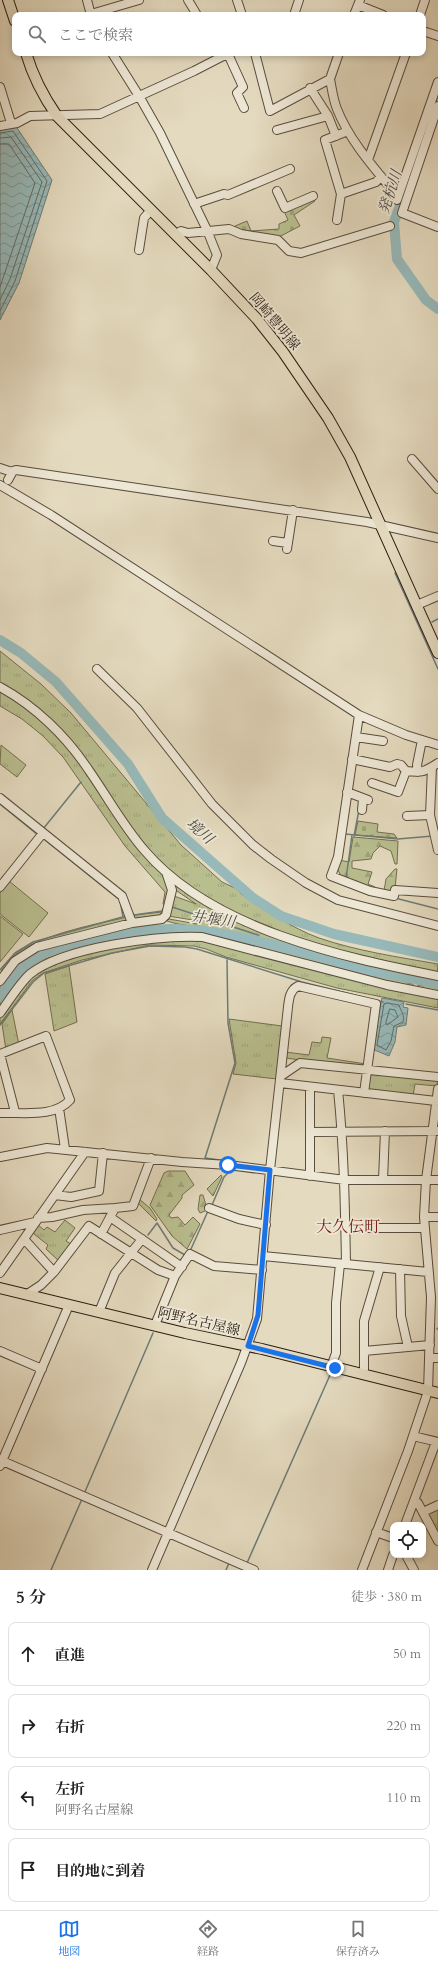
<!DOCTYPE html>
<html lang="ja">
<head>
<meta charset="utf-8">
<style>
  :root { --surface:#fff; --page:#f2f2f2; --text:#222; --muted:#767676; --line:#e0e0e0; --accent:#1a73e8 }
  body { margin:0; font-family:Cardo,"Noto Serif JP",serif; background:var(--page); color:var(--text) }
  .controls { position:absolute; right:12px; bottom:12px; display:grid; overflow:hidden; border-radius:8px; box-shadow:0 2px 6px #0003 }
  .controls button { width:36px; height:36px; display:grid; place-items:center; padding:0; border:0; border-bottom:1px solid var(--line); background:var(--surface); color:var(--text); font:20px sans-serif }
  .stop { position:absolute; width:12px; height:12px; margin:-9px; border:3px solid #1a73e8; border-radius:50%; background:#fff }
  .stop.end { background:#1a73e8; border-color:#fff; box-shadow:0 1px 4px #0008 }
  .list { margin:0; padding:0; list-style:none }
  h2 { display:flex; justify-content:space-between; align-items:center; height:52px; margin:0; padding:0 16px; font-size:17px }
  h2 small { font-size:13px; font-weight:400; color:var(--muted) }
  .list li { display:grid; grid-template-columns:26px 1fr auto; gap:12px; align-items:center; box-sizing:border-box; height:64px; margin:0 8px 8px; padding:0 8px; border:1px solid var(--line); border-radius:8px }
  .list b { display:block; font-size:15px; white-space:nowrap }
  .list p { margin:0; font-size:13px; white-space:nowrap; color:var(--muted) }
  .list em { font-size:13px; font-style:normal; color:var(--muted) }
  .icon { flex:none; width:22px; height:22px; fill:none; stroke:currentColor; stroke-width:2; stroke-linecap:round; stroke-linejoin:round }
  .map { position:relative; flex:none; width:438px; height:1570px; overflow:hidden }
  .search { position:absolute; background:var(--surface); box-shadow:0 2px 6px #0003; left:12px; right:12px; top:12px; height:44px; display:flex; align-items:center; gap:10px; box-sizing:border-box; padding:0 14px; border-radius:8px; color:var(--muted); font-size:15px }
  .sheet { height:340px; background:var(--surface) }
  nav { display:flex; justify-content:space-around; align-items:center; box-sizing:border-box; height:56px; border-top:1px solid var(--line); background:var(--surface); font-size:11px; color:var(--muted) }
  nav a { display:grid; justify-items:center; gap:2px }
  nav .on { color:var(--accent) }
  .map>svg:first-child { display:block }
</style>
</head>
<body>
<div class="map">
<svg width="438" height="1570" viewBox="0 0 438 1570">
  <defs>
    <pattern id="grass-tufts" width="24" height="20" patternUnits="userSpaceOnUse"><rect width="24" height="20" fill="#b9be8f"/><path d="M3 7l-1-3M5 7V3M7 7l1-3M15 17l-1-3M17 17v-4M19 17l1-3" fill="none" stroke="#9fa37a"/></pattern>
    <pattern id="forest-firs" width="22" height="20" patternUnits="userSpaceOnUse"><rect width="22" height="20" fill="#b9be8f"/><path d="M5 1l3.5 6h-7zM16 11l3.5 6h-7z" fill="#9fa37a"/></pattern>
    <pattern id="cemetery-stones" width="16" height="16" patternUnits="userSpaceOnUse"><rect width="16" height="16" fill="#b9be8f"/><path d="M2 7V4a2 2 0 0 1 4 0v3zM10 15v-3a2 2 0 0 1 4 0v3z" fill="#9fa37a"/></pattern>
    <pattern id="park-crowns" width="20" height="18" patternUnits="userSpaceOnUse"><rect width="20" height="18" fill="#b9be8f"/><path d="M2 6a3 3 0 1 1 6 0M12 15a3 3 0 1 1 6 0" fill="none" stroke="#9fa37a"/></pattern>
    <pattern id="water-waves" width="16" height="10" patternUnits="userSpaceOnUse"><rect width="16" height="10" fill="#97b9b9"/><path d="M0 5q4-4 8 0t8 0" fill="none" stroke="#7c9695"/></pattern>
  </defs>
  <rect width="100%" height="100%" fill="#e4dabf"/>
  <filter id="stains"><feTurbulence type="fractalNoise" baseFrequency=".005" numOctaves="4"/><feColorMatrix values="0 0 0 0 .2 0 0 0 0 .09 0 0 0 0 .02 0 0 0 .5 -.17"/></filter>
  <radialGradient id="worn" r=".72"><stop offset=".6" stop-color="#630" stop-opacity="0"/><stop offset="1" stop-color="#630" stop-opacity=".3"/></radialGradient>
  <path fill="url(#grass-tufts)" stroke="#736e50" d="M0 651 41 684 71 713 181 845 222 882 237 889 241 894C266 909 291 928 319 938 357 951 398 957 438 964L437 973 297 941 206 899 152 857 74 748 0 685Z
    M0 689 17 700 65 741 163 872 170 885 164 916 135 921 126 899 134 915 162 912 165 905 163 904 165 892 125 846 63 757 43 736 22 719 0 706Z
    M1 745 26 765 17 777 0 764Z
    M169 877 238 919 415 974 407 977C345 962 283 944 221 930 203 926 184 927 167 921L169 919 197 924 200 923 199 921 168 916 174 896 196 904 174 889Z
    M128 917 129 920 36 946 0 979C0 940 98 924 128 917Z
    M118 928 121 933C94 938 47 944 25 961 15 970 8 982 0 993V984L11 968 30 952Z
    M167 931 195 932 228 937 406 981 407 983 413 984V987L418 988V985L424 986 425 984 438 986V994L202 937H152L41 966 0 1011V1002L18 978 27 968 41 960 105 941Z
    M200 938 438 997V1008L337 988 226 957 206 949 194 946 149 945 82 960 43 973 32 981 0 1024V1014L38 971 73 957 142 941Z
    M69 966 77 1022 54 1031 45 974Z
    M12 1010 19 1045 6 1050 2 1024Z
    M229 1019 282 1026 277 1079 233 1074 236 1063Z
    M322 1037 331 1038 327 1058 366 1064 365 1068 285 1058V1052L309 1055 312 1042 321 1043Z
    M367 1071 438 1080 437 1086 415 1084 413 1096 366 1091Z
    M65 1220 75 1228 66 1241 71 1244 60 1262 46 1249 48 1245 34 1234 33 1230 37 1224 44 1230 47 1227 55 1232Z"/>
  <path fill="url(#forest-firs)" stroke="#736e50" d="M353 837 398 841 397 864H395L391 851 380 846 373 853 371 859 352 861V868L372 872 368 884 375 887V889L341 877 337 867 339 860 349 862Z
    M395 869H397L395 888 392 892 384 891 386 879Z
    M168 1171H185L194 1185 182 1195V1198L169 1215 171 1218 178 1217 185 1225 193 1217 200 1224 187 1249 172 1236 150 1205 164 1173Z
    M221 1175 222 1177 213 1196 207 1189Z
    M200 1195H203L207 1209 205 1211 200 1213 198 1209Z
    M139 1199 150 1208 157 1219 156 1221 138 1203Z"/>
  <path fill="url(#cemetery-stones)" stroke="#736e50" d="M312 198 315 201 294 215 300 226 277 238 237 231 235 226 247 221 251 231 279 229V224L288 220 284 211Z
    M358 821 378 824 377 832 394 834 397 838 355 835Z"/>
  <path fill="url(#park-crowns)" stroke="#736e50" d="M438 1507V1536L427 1512Z"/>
  <path fill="#b9be8f" stroke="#736e50" d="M9 881 48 913 29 937 0 914V893Z
    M0 916 23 934 0 962Z"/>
  <path fill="url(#water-waves)" stroke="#6d7b76" d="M15 125 52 180 19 283 0 320V129Z
    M382 998 404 1002 403 1007 408 1008 406 1025 397 1027 395 1042 389 1056 372 1049Z"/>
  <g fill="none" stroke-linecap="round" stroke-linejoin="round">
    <path stroke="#626b66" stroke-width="1" d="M0 133 13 131 47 181 15 281 0 311
      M0 138 11 137 42 182 10 279 0 300
      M0 144H9L35 183 0 287
      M387 1003 399 1005C401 1012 405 1015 403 1022L394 1026 391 1041 386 1050 377 1045 384 1004Z
      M390 1009 395 1010 398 1017 387 1025 386 1023Z"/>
    <path stroke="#6d7b76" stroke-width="1.5" d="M395 573 438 669
      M432 622 438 619
      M0 804 38 835
      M43 829 81 782
      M345 834 398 839 433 836
      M354 836 359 810
      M45 840 120 900 123 917
      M346 879 352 835
      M395 898 438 909
      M172 907 258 935V942
      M134 915 162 911 165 906
      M0 970 15 953 33 942 126 916
      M406 1004 438 1010
      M0 1025 33 982 44 973 112 953 150 946 185 947 197 949 302 982 383 1002
      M227 1161 205 1158 235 1063 228 1023 227 960
      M212 1205 224 1177 228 1173
      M148 1235 157 1223 173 1248 185 1255
      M191 1249 208 1211
      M437 1329 438 1328
      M433 1354 434 1338
      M84 1494 153 1333
      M247 1563 330 1375
      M51 1570 82 1499
      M226 1570 229 1563"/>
    <path stroke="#97b9b9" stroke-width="10" d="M432 115 438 96
      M409 181 394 222 397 259 426 300 438 309
      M0 640 21 653 56 682 128 764 162 818 253 898 281 916 334 934 438 957
      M0 997C8 986 17 970 29 962 50 948 77 943 100 939 125 935 150 928 175 929 235 931 292 950 349 965 378 973 409 978 438 984"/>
    <defs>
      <path id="minor" d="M87 0 91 15
        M188 0 197 15
        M237 0 242 15
        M358 5 383 15
        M91 14 139 0
        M294 15 299 0
        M354 15 360 0
        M420 15 425 0
        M423 31 438 36
        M112 53 139 96 160 133 207 230 217 255 211 270
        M255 53 270 111 330 79 339 53
        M228 54 243 87 237 93 244 108
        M330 79C332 89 333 99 337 109 350 142 376 170 398 197
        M0 87 11 123
        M310 88 328 116 336 136
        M438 106 402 213 438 227
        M0 126 17 123 30 116 100 114 194 71 229 53
        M277 130 328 116
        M368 160 406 53
        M277 191 285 208 313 196
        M341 194 376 182 381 176
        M397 200 438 82
        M194 204 224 194 228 195 290 169
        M337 220 341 194 325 140 348 131
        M176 234 181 231 188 233 229 229 241 234 278 240 289 251 301 253 390 226
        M139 250 144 218 151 210
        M412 459 438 489
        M0 468 12 472
        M8 480 13 471 16 470 367 522 438 538
        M0 485 51 515 359 715 406 735 438 745
        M273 541 288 543
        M287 549 293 510
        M417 605 438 596
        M97 669 137 708 212 804 253 845 271 859 306 883 338 900 438 926
        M0 687C35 706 66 736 88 769 107 796 123 826 145 851 212 929 341 957 438 976
        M359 715 338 857 331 876 370 891 394 896 395 890 438 893
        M356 737 383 741
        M352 759 390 767 397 764 401 765 406 771C422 773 424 772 438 763
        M432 767 430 815 438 850
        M418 772 417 765 422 740
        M372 783 398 792 406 771
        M347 792 368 800
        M0 798 122 896 132 923
        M362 810 363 799
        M407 816 430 815
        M0 887 43 833
        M0 981 15 961 37 947 132 923 162 919 166 915 172 890 167 875
        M0 1013C9 1001 19 984 30 974 64 947 159 935 202 937L387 985 438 995
        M0 1054 46 1036 70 1100C54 1118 23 1112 0 1113
        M0 1054 15 1112
        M281 1076 300 1063 438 1077
        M280 1083 436 1101
        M338 1090C344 1148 345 1206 346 1264
        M59 1108 65 1149
        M310 1132 438 1131
        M0 1157 47 1148 182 1162 228 1165 345 1180H438
        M310 1176V1087
        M383 1180 385 1131
        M55 1195 71 1197 99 1191 103 1153
        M209 1208 239 1219 266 1225
        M110 1217 182 1267
        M424 1217H438
        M38 1218 52 1217 83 1210 115 1208
        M346 1228H424
        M0 1230 35 1222
        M101 1234 115 1208 133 1206 151 1158
        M24 1239 54 1272 41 1285 26 1295
        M263 1256 428 1272
        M400 1269 401 1316 408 1347
        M54 1272 89 1226 158 1270 175 1276
        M0 1273 85 1152
        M99 1312 115 1273 142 1239
        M155 1325 175 1276 190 1254 214 1266 262 1270
        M0 1351 42 1369
        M364 1351 430 1345
        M429 1358H438
        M331 1367 336 1353V1303L340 1264
        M362 1374 364 1369V1321L380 1267
        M413 1436 438 1442
        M0 1460 254 1570
        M0 1466 69 1305
        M415 1501 418 1503 438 1541
        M423 1512 438 1505
        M405 1525 436 1442
        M376 1532 393 1538
        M406 1555 414 1570
        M152 1570 241 1363 257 1319 270 1170 288 1007C289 998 290 990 298 986L376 1004 364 1093
        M362 1570 408 1451 428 1391 431 1297 424 1217 426 1180 438 1089
        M388 1570 393 1555"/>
      <path id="major" d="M8 0 15 21
        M26 53C33 77 43 96 57 116L211 270 257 319 283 352 328 418 350 457 438 653
        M0 1288 185 1333 262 1349 438 1393"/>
    </defs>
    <use href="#minor" stroke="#5b4c3d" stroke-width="10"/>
    <use href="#major" stroke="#2d1d12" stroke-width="12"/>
    <use href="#minor" stroke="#ede7d5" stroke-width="8"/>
    <use href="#major" stroke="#e4dabf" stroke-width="10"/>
  </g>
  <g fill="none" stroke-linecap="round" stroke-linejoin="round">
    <path stroke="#1a73e8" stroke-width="5" d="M228 1165 270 1170 258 1315 248 1346 335 1368"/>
  </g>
  <g text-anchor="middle" stroke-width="3.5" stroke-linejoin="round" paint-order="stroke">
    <g font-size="14" fill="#2d1d12" stroke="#ede7d5">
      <text transform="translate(275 321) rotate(50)" y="5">岡崎豊明線</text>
      <text transform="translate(199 1321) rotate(13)" y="5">阿野名古屋線</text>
    </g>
    <g font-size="15" font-style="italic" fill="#4d4c44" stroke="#ede7d5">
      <text transform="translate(390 192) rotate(-72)" y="5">発杭川</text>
      <text transform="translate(200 831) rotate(41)" y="5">境川</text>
      <text transform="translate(213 919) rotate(8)" y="5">井堰川</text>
    </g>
    <g font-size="16" fill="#7a1f14" stroke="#ede7d5">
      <text x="348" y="1232">大久伝町</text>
    </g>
  </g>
  <rect width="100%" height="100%" filter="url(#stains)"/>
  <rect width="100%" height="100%" fill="url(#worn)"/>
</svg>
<div class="controls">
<button><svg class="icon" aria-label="locate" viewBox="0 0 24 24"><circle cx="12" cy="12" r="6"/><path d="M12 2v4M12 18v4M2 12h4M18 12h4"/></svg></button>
</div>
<div class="stop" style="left:228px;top:1165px"></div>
<div class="stop end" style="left:335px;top:1368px"></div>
<div class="search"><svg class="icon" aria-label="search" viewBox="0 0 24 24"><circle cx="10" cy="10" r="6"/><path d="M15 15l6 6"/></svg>ここで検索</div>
</div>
<section class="sheet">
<h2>5 分<small>徒歩 · 380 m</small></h2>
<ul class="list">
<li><svg class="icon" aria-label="ahead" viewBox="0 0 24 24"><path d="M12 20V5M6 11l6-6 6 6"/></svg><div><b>直進</b></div><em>50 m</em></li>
<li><svg class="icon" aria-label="right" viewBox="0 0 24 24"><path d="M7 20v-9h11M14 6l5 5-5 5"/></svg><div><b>右折</b></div><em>220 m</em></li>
<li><svg class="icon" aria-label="left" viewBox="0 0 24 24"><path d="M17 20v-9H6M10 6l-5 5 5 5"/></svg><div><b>左折</b><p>阿野名古屋線</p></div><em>110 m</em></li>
<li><svg class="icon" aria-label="arrive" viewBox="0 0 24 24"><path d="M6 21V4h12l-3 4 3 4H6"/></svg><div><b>目的地に到着</b></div></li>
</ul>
</section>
<nav>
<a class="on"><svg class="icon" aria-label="map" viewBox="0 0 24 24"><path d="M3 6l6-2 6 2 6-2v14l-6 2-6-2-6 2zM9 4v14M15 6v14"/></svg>地図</a>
<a><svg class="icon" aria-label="directions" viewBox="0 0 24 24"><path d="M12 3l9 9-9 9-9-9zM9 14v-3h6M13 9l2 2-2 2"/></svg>経路</a>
<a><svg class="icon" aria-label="saved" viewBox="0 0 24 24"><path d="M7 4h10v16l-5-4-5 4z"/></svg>保存済み</a>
</nav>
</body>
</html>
